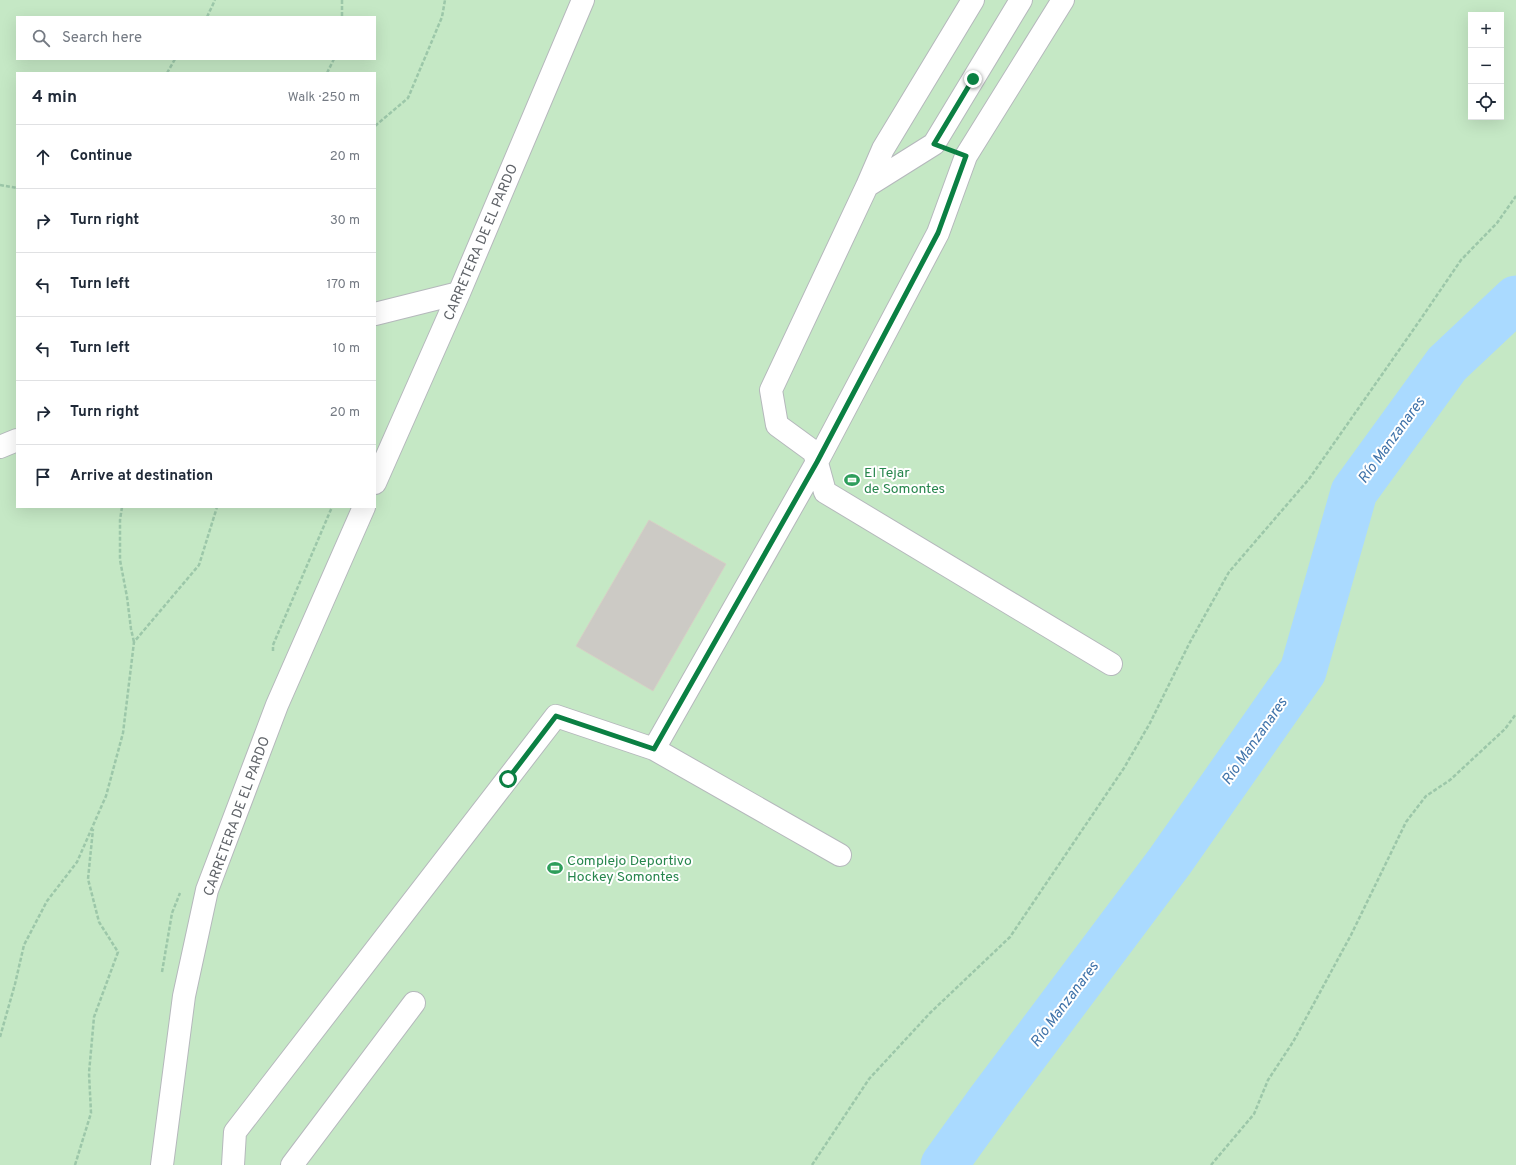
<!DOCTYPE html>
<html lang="en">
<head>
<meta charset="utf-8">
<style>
  :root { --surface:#fff; --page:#f2f2f3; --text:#1f2937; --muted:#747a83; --line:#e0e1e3 }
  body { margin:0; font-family:Overpass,sans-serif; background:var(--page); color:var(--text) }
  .controls { position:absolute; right:12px; top:12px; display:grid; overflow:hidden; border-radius:0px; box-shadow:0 4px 16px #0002 }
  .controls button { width:36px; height:36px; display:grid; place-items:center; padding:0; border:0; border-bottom:1px solid var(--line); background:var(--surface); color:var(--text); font:20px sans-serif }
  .stop { position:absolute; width:12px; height:12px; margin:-9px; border:3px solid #0b8043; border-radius:50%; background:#fff }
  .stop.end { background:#0b8043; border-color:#fff; box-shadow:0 1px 4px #0008 }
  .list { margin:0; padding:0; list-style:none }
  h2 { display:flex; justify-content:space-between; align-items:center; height:52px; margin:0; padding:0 16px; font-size:17px }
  h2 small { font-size:13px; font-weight:400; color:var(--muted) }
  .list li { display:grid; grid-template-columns:26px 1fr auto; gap:12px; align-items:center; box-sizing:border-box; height:64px; padding:0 16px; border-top:1px solid var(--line) }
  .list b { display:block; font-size:15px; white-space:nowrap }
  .list em { font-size:13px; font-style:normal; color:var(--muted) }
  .icon { flex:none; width:22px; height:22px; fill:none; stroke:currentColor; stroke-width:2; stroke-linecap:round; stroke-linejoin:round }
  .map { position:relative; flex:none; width:1516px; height:1165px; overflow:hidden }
  .search { position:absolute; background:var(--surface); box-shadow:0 4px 16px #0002; left:16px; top:16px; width:360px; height:44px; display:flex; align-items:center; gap:10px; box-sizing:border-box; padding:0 14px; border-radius:0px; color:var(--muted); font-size:15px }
  .panel { position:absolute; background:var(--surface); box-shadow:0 4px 16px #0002; left:16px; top:72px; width:360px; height:436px; border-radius:0px }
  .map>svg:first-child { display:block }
</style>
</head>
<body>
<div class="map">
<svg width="1516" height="1165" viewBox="0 0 1516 1165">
  <rect width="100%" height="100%" fill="#f1efe8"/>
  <path fill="#c5e8c5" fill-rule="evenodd" d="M0 0H1516V1165H0ZM1471 15H1501V117H1471ZM17 17H375V59H17ZM17 73H375V507H17Z"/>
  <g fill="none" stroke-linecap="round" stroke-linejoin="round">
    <path stroke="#aadaff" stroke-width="47" d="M944 1165 990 1101 1170 861 1303 671 1354 492 1447 364 1516 299"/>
  </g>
  <path fill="#cccac5" stroke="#d6d1c6" d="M649 520 726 564 653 691 576 646Z"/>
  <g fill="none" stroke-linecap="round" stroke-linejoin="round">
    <defs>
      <path id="minor" d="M973 0 883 149 867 186 771 390 777 425 814 452 825 492 1111 664
        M867 186 934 144 1021 0
        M375 314 459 293
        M0 447 17 440
        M375 483 459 293 583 0
        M840 855 654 749 817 462 938 233 966 156 1063 0
        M162 1165 184 996 207 890 277 705 364 507
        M233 1165 235 1132 556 716 654 749
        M292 1165 414 1003"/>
    </defs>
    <use href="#minor" stroke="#b5b8bc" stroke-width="24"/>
    <path stroke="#9cc7a9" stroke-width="2.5" stroke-dasharray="4 2" stroke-linecap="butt" d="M342 0V17
      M207 17 215 0
      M167 73 175 59
      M327 73 334 59
      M375 126 408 98 442 17 445 0
      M0 185 17 188
      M122 507 120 520V560L127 597 131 629 134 642
      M273 651V645L285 617 332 507
      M162 972 172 913 180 893
      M0 1037 15 984 24 945 47 901 77 862 106 796 123 733 134 642 199 565 217 507
      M75 1165 91 1113 89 1073 94 1017 118 952 99 922 88 879 93 829
      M812 1165 869 1079 930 1013 1010 937 1124 768 1150 723 1189 644 1229 572 1309 479 1418 323 1461 260 1497 223 1516 196
      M1211 1165 1254 1114 1268 1080 1293 1042 1351 935 1406 822 1426 796 1450 780 1505 729 1516 714"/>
    <use href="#minor" stroke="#fff" stroke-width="22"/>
  </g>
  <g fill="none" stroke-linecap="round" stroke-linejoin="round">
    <path stroke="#0b8043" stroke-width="5" d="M508 779 556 716 654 749 817 462 938 233 966 156 934 144 973 79"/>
  </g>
  <defs>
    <symbol id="stadium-bare" viewBox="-9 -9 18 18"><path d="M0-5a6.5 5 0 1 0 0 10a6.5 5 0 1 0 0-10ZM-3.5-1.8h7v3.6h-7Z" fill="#2e9e5b" stroke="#fff" stroke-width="2.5" paint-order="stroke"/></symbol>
  </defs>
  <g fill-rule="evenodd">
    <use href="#stadium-bare" x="841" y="469" width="22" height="22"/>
    <use href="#stadium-bare" x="544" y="857" width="22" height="22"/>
  </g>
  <g text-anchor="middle" stroke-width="4" stroke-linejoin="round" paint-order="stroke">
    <g font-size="14" fill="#5f6368" stroke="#fff">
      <text transform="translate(480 242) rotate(-67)" y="5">CARRETERA DE EL PARDO</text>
      <text transform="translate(236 816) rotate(-70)" y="5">CARRETERA DE EL PARDO</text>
    </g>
    <g font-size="14" fill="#27864d" stroke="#fff" text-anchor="start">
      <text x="864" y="477">El Tejar<tspan x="864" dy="16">de Somontes</tspan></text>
      <text x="567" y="865">Complejo Deportivo<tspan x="567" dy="16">Hockey Somontes</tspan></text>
    </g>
    <g font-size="15" font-style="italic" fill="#4174aa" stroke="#fff">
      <text transform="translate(1391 440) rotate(-54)" y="5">Río Manzanares</text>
      <text transform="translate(1254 741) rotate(-55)" y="5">Río Manzanares</text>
      <text transform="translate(1064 1004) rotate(-53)" y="5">Río Manzanares</text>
    </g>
  </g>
</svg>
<div class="controls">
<button>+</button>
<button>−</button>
<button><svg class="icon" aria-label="locate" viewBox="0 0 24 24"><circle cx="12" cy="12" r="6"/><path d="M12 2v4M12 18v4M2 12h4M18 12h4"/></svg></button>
</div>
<div class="stop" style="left:508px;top:779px"></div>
<div class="stop end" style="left:973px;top:79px"></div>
<div class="search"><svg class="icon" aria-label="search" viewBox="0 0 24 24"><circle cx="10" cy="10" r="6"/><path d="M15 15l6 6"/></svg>Search here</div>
<section class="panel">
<h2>4 min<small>Walk · 250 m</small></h2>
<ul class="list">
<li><svg class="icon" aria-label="ahead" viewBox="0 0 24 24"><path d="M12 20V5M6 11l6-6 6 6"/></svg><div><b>Continue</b></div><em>20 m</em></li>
<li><svg class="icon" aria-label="right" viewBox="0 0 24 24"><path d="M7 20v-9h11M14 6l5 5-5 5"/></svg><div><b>Turn right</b></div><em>30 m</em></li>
<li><svg class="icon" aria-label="left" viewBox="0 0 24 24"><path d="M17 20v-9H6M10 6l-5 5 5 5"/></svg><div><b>Turn left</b></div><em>170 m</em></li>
<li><svg class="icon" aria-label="left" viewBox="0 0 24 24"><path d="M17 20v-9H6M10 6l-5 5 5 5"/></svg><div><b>Turn left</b></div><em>10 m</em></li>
<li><svg class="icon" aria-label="right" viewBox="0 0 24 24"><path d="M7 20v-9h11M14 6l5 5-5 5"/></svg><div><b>Turn right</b></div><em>20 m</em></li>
<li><svg class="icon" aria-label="arrive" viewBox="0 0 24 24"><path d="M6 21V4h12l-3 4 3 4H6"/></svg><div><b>Arrive at destination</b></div></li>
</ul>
</section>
</div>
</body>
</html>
